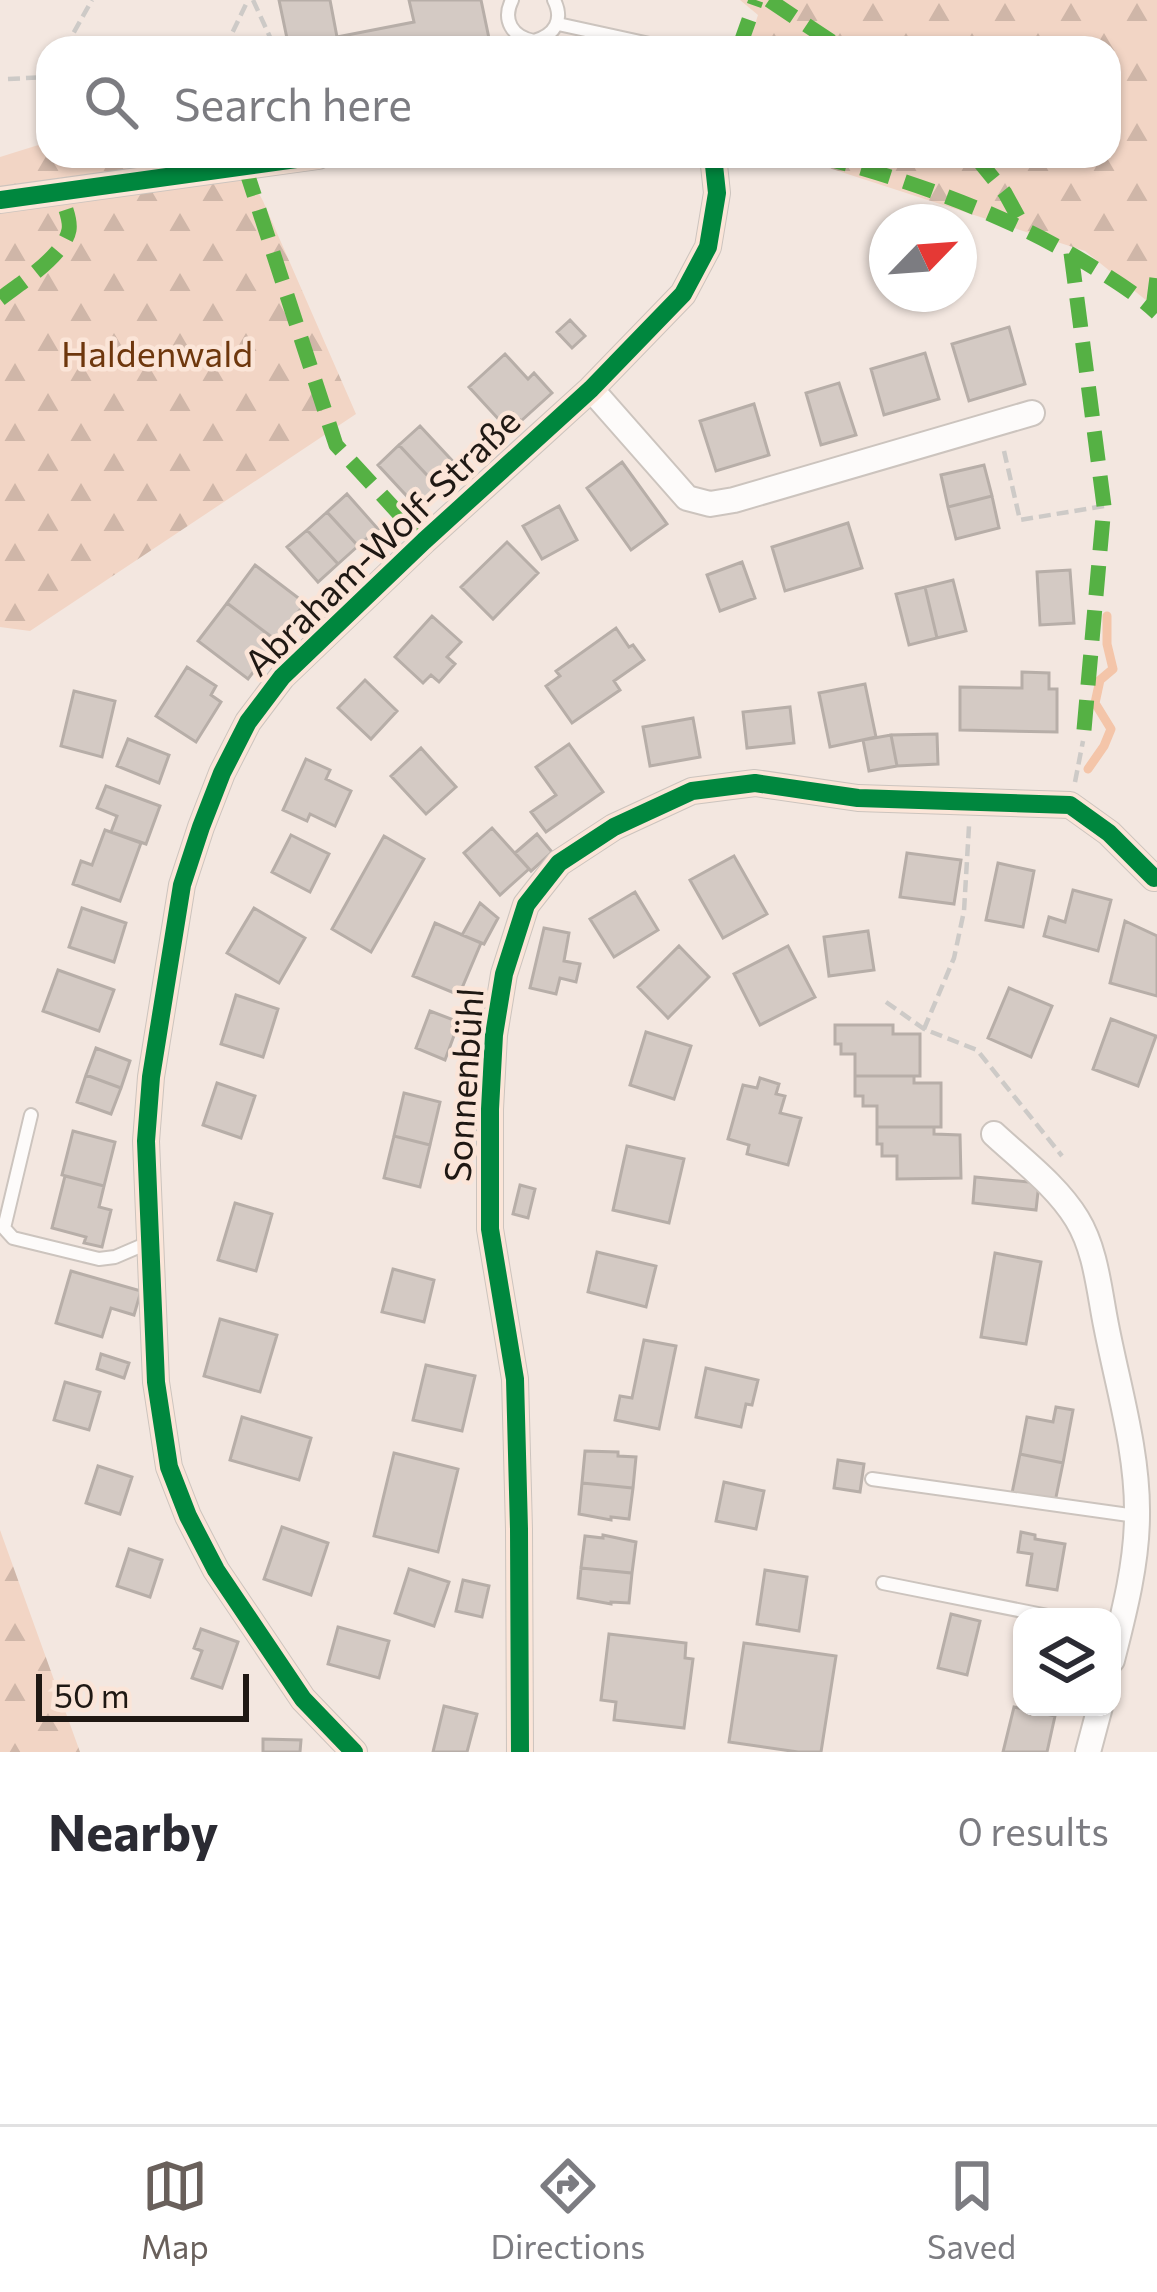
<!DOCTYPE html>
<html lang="en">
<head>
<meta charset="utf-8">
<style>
  :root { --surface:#fff; --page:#f2f2f3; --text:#2b2b33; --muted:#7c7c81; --line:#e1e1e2; --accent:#69605b }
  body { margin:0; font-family:Commissioner,sans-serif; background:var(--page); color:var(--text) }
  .controls { position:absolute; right:36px; bottom:36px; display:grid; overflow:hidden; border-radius:24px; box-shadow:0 3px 9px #0004 }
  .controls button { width:108px; height:108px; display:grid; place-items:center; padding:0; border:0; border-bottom:3px solid var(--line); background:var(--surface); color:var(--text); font:60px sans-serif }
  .compass { position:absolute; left:869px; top:204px; width:108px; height:108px; border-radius:50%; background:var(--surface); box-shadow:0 3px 9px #0004; rotate:65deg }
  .scale { position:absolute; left:36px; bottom:30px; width:213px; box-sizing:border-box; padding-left:12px; border:6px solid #1f1813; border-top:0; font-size:33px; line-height:42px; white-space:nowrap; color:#1f1813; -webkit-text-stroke:9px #fbe5d8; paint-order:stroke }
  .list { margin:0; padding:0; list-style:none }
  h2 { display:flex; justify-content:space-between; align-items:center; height:156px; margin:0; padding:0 48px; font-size:51px }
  h2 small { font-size:39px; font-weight:400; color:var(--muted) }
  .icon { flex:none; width:66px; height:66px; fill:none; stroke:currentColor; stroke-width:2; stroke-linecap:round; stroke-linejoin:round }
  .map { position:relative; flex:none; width:1157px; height:1752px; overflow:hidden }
  .search { position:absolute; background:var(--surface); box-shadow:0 3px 9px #0004; left:36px; right:36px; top:36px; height:132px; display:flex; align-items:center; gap:30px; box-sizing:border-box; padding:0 42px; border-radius:36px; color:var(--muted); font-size:45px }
  .sheet { height:372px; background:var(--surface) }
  nav { display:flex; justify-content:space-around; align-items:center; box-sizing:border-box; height:168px; border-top:3px solid var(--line); background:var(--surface); font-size:33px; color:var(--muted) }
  nav a { display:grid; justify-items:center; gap:6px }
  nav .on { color:var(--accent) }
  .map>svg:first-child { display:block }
</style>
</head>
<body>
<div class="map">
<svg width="1157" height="1752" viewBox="0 0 1157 1752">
  <defs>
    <pattern id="forest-firs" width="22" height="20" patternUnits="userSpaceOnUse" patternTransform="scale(3)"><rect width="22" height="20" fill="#f2d5c5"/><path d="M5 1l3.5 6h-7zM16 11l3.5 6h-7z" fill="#cfb6a8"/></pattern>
  </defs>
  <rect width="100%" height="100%" fill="#f3e7e0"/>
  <path fill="url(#forest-firs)" d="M740 0H1157V309L1085 251 792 156H1109V48H747L758 15Z
    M48 142V156H246L245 168 263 201 356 414 30 631 0 627V157Z
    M0 1530 80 1752H0Z"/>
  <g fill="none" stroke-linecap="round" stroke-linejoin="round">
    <path stroke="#f4c5a9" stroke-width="9" d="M1088 769 1104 746 1111 729 1095 703 1100 680 1113 669 1107 644V616"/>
  </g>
  <path fill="#d4cac4" stroke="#b7aea8" stroke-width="3" d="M279 0H330L337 37 414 22 409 0H481L491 48H414L413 44 392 48H289Z
    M570 320 585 336 572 348 557 332Z
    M1009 327 1025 384 969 401 952 344Z
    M925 353 939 399 884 415 871 369Z
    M505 354 528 379 534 373 552 393 521 421 513 413 502 423 469 387Z
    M839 383 856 435 821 445 806 393Z
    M754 404 769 455 716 471 700 421Z
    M420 426 459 468 438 487 399 445Z
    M399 445 438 487 417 507 378 465Z
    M622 462 667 524 631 550 587 488Z
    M984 465 992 496 948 507 941 475Z
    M347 494 378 529 358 546 327 512Z
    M992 496 999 528 956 539 948 507Z
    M559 506 577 540 542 559 523 526Z
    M327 512 358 546 338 564 307 530Z
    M848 523 862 568 785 591 772 547Z
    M307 530 338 564 318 582 287 547Z
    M507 542 538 573 493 619 461 587Z
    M742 562 755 598 720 611 707 575Z
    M255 565 305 603 277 641 227 603Z
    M1070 570 1074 623 1040 625 1037 572Z
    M953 580 966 631 937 638 925 587Z
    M925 587 937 638 909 645 896 594Z
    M227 603 277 641 248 679 198 641Z
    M432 616 461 642 447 657 455 664 439 682 431 675 423 683 395 657Z
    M616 628 629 647 633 645 644 660 614 681 620 690 572 723 546 686 560 676 556 671Z
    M187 667 216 686 211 695 221 702 196 742 156 716Z
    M1022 672 1049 673V689H1057V732L960 730V687L1022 688Z
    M365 680 397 711 371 739 338 708Z
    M865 684 876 737 830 747 819 693Z
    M74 691 115 701 102 757 61 746Z
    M790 707 794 743 747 748 743 712Z
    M693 718 700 757 650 766 643 727Z
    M937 734 938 764 897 766 891 735Z
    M891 735 897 766 869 771 863 740Z
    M128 739 169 755 159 783 117 766Z
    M569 744 603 792 546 832 531 812 556 795 536 767Z
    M421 748 456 787 426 814 391 776Z
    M306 759 330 770 326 779 351 791 335 826 310 814 307 821 283 810Z
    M106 786 160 806 146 844 111 832 117 816 97 808Z
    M492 828 529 869 500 895 464 853Z
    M105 830 141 843 120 901 73 884 81 861 92 865Z
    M537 834 552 852 531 871 515 853Z
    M291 835 329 854 310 892 272 872Z
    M384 836 424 859 371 952 332 929Z
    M907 853 961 860 954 904 900 897Z
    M734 856 767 914 723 938 690 880Z
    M998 863 1034 871 1023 927 986 920Z
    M1073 890 1111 900 1098 951 1044 936 1049 917 1065 922Z
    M635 892 658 930 614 957 590 919Z
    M480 903 498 918 484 944 462 935Z
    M82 908 126 923 114 962 69 947Z
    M254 908 305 938 279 983 227 953Z
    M1125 921 1157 936V996L1110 983Z
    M435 923 481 943 459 995 413 976Z
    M544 928 569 933 564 961 580 964 576 982 560 978 556 994 530 988Z
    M868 931 874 970 829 976 824 937Z
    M679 946 709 977 668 1018 638 987Z
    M788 946 815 997 760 1025 734 974Z
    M58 970 114 990 99 1031 43 1011Z
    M1009 988 1052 1006 1031 1057 988 1038Z
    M236 995 278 1009 263 1057 221 1044Z
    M430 1011 459 1022 445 1060 416 1048Z
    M1111 1019 1156 1036 1138 1086 1093 1069Z
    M835 1025H893V1034H920V1076H855V1054H841V1044H835Z
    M646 1032 691 1046 674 1099 630 1085Z
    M96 1048 130 1061 121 1088 86 1075Z
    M86 1075 121 1088 111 1114 77 1102Z
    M855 1076H914V1083H941V1127H877V1106H863V1096H855Z
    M760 1078 779 1084 776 1094 785 1096 780 1113 801 1118 788 1165 747 1154 749 1145 728 1139 743 1085 757 1088Z
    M217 1083 255 1096 241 1138 203 1125Z
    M404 1093 440 1102 430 1145 394 1136Z
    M877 1127H934V1134L960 1135 961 1178 897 1179V1156H882V1144H877Z
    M73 1131 115 1142 104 1186 62 1175Z
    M394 1136 430 1145 420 1187 384 1178Z
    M627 1146 684 1159 669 1223 613 1210Z
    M65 1176 104 1186 99 1207 111 1210 102 1247 84 1243 86 1237 52 1228Z
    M975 1177 1039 1183 1036 1210 973 1203Z
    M520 1185 535 1189 528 1218 513 1214Z
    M235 1203 272 1214 256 1271 218 1260Z
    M597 1252 656 1266 646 1307 588 1292Z
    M995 1253 1041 1262 1026 1344 981 1337Z
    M393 1269 434 1280 424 1322 382 1312Z
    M71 1271 141 1291 134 1315 111 1308 102 1337 56 1323Z
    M220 1319 277 1335 260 1392 204 1376Z
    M644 1340 676 1346 659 1429 615 1420 620 1396 632 1398Z
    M101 1354 129 1363 124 1378 97 1369Z
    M426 1365 475 1376 462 1431 413 1420Z
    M706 1368 758 1380 752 1405 746 1404 741 1427 696 1417Z
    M65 1382 100 1392 89 1430 54 1420Z
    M1056 1407 1073 1410 1063 1463 1020 1454 1027 1417 1053 1422Z
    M242 1417 311 1438 299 1480 230 1460Z
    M585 1451 618 1452V1456L636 1457 633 1488 582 1483Z
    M394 1453 458 1469 438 1552 374 1536Z
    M1020 1454 1063 1463 1055 1502 1012 1493Z
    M838 1460 864 1464 860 1492 834 1488Z
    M98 1466 132 1477 120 1514 86 1503Z
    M724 1482 764 1491 756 1529 716 1521Z
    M582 1483 633 1488 629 1519 611 1517V1520L579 1514Z
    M282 1527 328 1543 311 1595 264 1579Z
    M1021 1532 1035 1535V1539L1065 1544 1057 1590 1027 1585 1032 1554 1018 1552Z
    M603 1535 636 1542 632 1573 581 1568 585 1536 603 1538Z
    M129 1549 162 1560 150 1597 117 1586Z
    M581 1568 632 1573 629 1603 611 1602V1604L578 1598Z
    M409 1569 449 1582 434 1626 395 1613Z
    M765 1570 807 1577 799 1631 757 1624Z
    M463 1580 489 1586 482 1617 456 1611Z
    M951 1614 980 1621 967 1675 938 1668Z
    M338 1627 389 1641 379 1678 328 1664Z
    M201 1629 238 1642 222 1688 192 1678 202 1651 194 1648Z
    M609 1634 686 1643 685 1658 693 1659 684 1728 614 1720 616 1702 601 1700Z
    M744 1643 836 1656 821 1752H798L729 1742Z
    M444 1706 477 1714 467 1752H433Z
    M1014 1707 1055 1716 1047 1752H1003Z
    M263 1739 301 1740 300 1752H263Z"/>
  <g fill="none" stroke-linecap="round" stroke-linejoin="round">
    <defs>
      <path id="service" d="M512 0C502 20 512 37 534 41 555 35 564 20 554 0
        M558 24 668 48
        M31 1115 4 1228 13 1238 99 1259 115 1257 150 1242
        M872 1479 1136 1516
        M883 1583 1053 1617"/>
      <path id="minor" d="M0 200 318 156
        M591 389 687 498 710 504 734 500 1032 413
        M994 1134C1022 1160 1057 1186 1077 1219 1096 1250 1099 1290 1106 1325 1118 1387 1138 1452 1137 1515 1137 1563 1124 1613 1112 1660
        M354 1752 303 1699 216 1570 188 1516 169 1467 156 1382 146 1141 151 1077 182 885 201 827 222 773 248 722 282 677 424 541 591 389 683 294 708 247 717 193 713 156
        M520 1752 519 1529 515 1379 490 1229V1109L494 1035 504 974 526 905 559 863 614 827 692 791 755 783 858 798 1070 805 1109 833 1154 878
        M1088 1752 1100 1707"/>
    </defs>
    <use href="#service" stroke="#ccc4be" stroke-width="16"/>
    <use href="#minor" stroke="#ccc4be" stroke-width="28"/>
    <path stroke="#cdcac7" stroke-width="4.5" stroke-dasharray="12 6" stroke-linecap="butt" d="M253 0 275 48
      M65 48 92 0
      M225 48 248 0
      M8 79 48 77
      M1004 451 1020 520 1104 506
      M1075 782 1083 741
      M886 1002 924 1029 977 1050 1062 1156
      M924 1029 954 958 964 911 969 826"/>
    <use href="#service" stroke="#fdfbfa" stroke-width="12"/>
    <use href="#minor" stroke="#fdfbfa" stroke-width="24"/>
    <path stroke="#55b144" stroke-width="15" stroke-dasharray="30 15" stroke-linecap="butt" d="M769 0 841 48
      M739 48 756 0
      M818 156C916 182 1009 215 1096 269 1117 282 1139 296 1157 313
      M975 156 1005 193 1023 226
      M245 167 336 445 424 541
      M1071 253 1104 506 1083 741
      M0 299C19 284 64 256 69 230 71 219 63 203 60 192
      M1153 308 1157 277"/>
    <defs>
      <path id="cycleway" d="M0 200 318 156
        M354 1752 303 1699 216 1570 188 1516 169 1467 156 1382 146 1141 151 1077 182 885 201 827 222 773 248 722 282 677 424 541 591 389 683 294 708 247 717 193 713 156
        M520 1752 519 1529 515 1379 490 1229V1109L494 1035 504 974 526 905 559 863 614 827 692 791 755 783 858 798 1070 805 1109 833 1154 878"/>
    </defs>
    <use href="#cycleway" stroke="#fbe5d8" stroke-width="26"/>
    <use href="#cycleway" stroke="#00873e" stroke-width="18"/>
  </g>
  <g text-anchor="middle" stroke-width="9" stroke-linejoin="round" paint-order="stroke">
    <g font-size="36" fill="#6e370d" stroke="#fbe5d8">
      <text x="157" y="367">Haldenwald</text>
    </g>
    <g font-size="36" fill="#1f1813" stroke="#fbe5d8">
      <text transform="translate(382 542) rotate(-44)" y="13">Abraham-Wolf-Straße</text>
      <text transform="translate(464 1085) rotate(-86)" y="13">Sonnenbühl</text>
    </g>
  </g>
</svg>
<div class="controls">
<button><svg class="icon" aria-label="layers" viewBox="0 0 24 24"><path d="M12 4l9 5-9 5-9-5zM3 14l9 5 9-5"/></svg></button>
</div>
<svg class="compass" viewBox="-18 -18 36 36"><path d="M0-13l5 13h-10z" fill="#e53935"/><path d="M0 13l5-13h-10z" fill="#7c7c81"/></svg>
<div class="scale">50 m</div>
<div class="search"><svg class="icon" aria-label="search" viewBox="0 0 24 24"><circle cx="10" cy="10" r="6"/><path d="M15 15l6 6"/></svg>Search here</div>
</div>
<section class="sheet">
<h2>Nearby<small>0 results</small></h2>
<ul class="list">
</ul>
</section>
<nav>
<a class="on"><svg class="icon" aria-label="map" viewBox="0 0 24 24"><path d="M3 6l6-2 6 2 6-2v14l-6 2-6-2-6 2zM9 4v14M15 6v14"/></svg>Map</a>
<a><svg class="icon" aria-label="directions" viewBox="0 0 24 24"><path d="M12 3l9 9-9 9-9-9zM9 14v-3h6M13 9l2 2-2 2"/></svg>Directions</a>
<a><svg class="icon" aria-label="saved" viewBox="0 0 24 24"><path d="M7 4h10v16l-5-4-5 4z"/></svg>Saved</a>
</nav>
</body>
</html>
